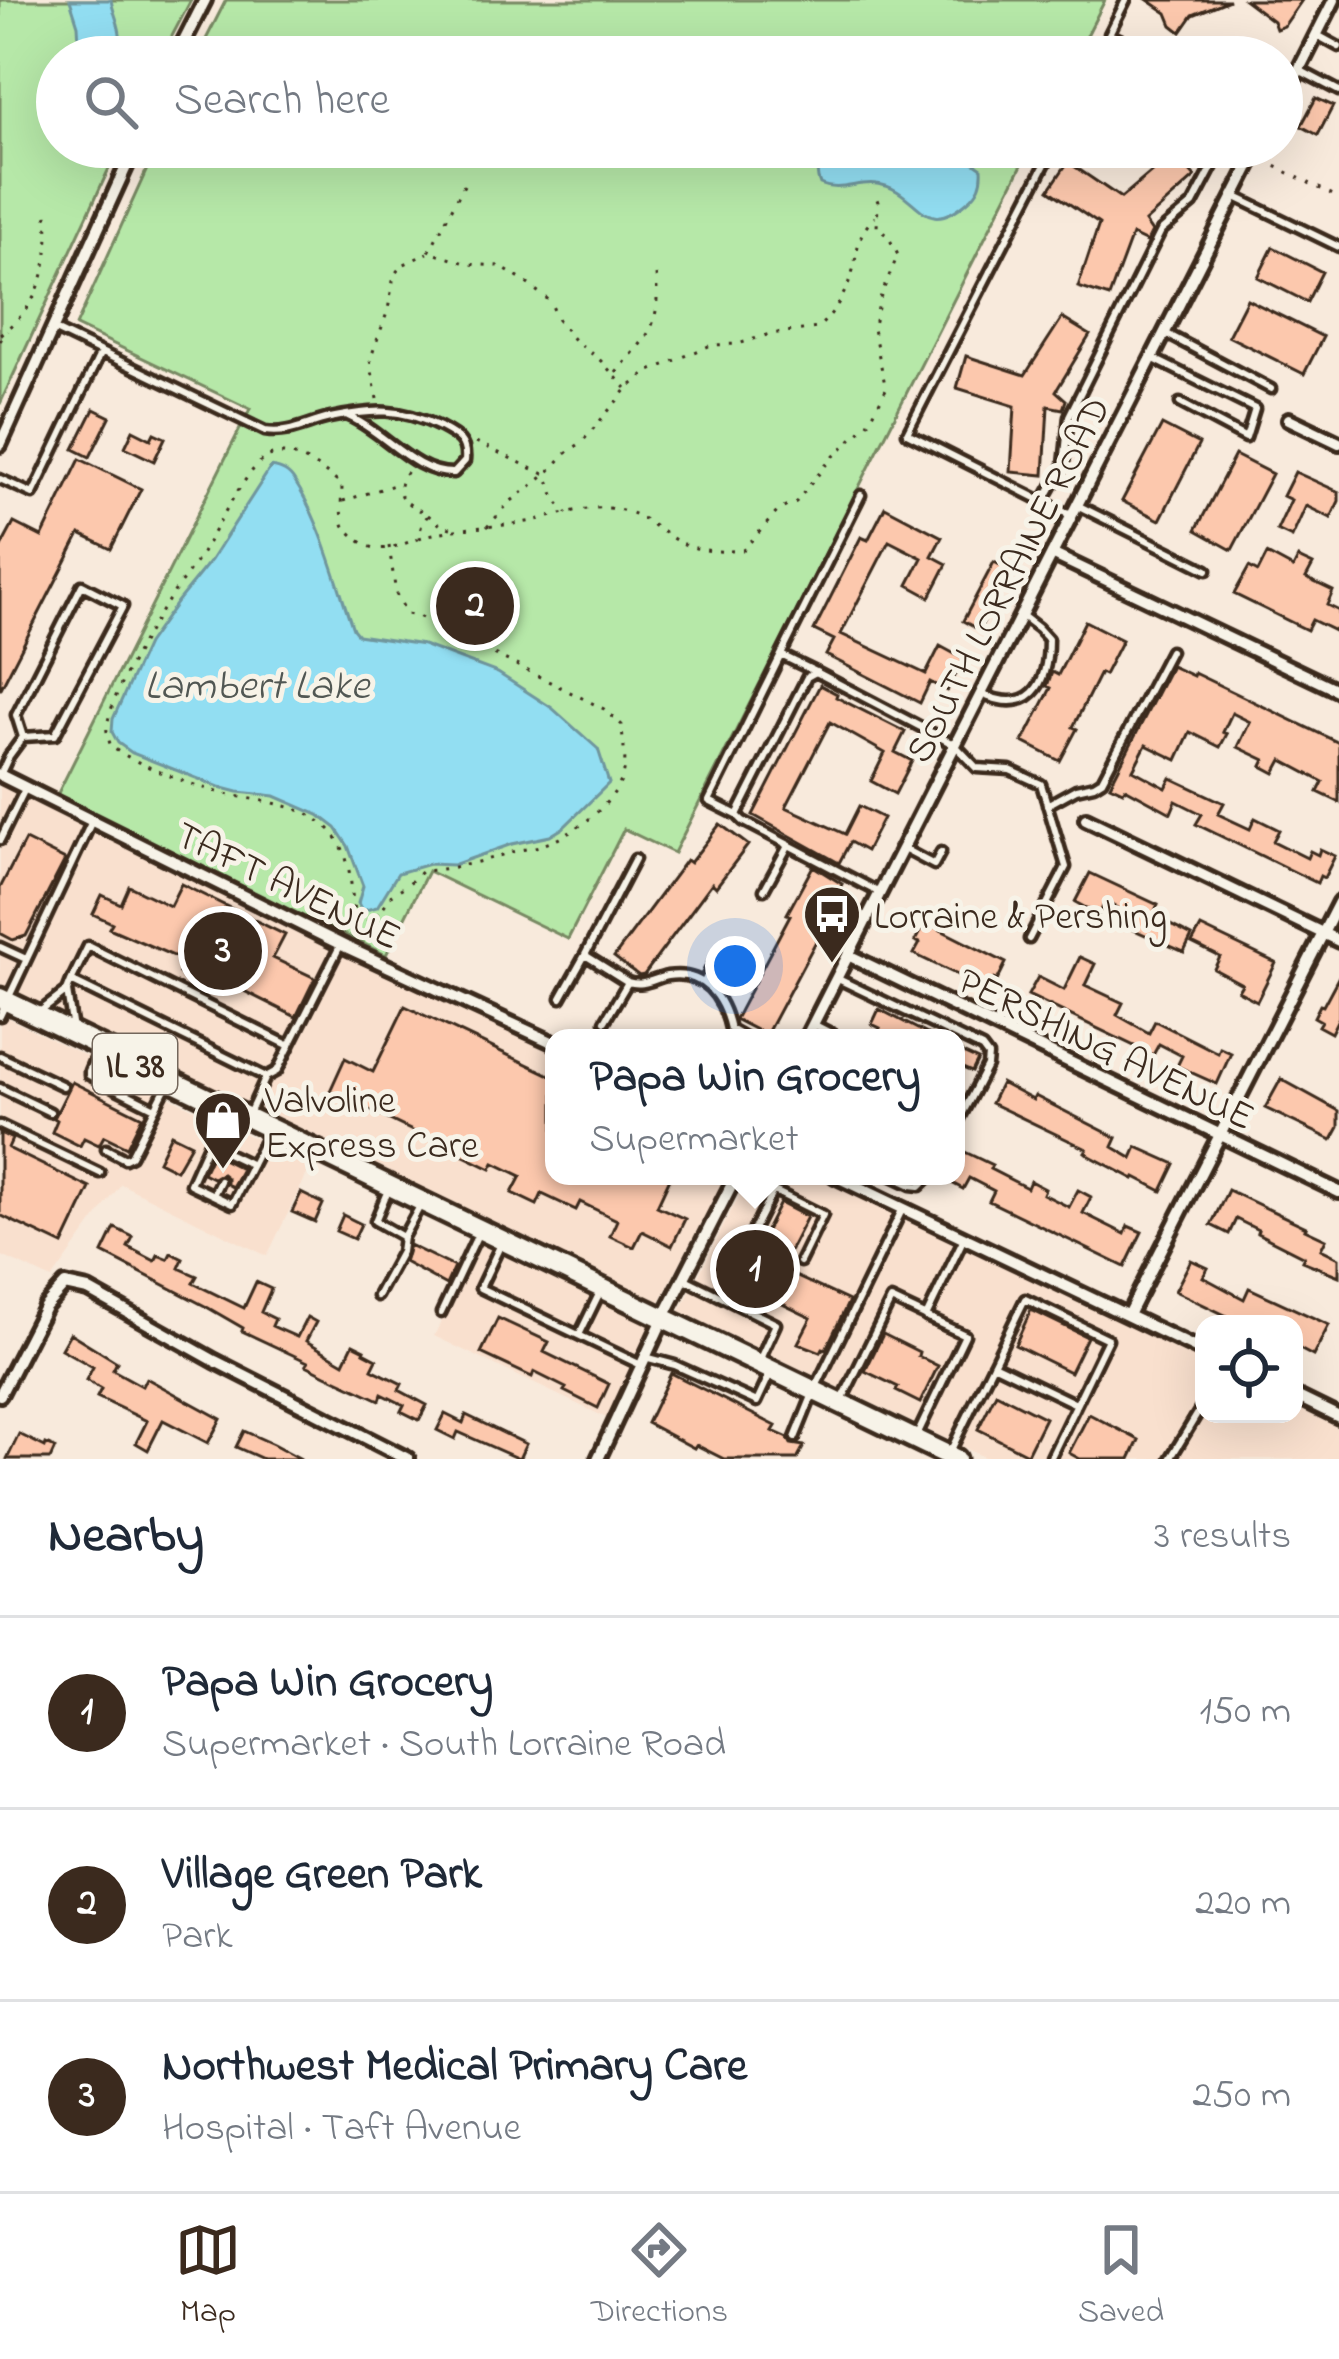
<!DOCTYPE html>
<html lang="en">
<head>
<meta charset="utf-8">
<style>
  :root { --surface:#fff; --page:#f2f2f3; --text:#1f2937; --muted:#747a83; --line:#e0e1e3; --accent:#3b2a1e }
  body { margin:0; font-family:"Indie Flower",sans-serif; background:var(--page); color:var(--text) }
  .controls { position:absolute; right:36px; bottom:36px; display:grid; overflow:hidden; border-radius:24px; box-shadow:0 12px 48px #0002 }
  .controls button { width:108px; height:108px; display:grid; place-items:center; padding:0; border:0; border-bottom:3px solid var(--line); background:var(--surface); color:var(--text); font:60px sans-serif }
  .you { position:absolute; left:735px; top:966px; width:42px; height:42px; margin:-30px; border:9px solid #fff; border-radius:50%; background:#1a73e8; box-shadow:0 0 0 18px #1a73e833 }
  .badge { display:grid; place-items:center; width:78px; height:78px; border-radius:50%; background:var(--accent); color:#fff; font-size:39px; font-weight:700 }
  .pin { position:absolute; translate:-50% -50%; border:6px solid #fff; box-shadow:0 3px 12px #0006 }
  .popup { position:absolute; left:545px; top:1029px; width:420px; height:156px; box-sizing:border-box; display:grid; place-content:center; border-radius:24px; background:var(--surface); filter:drop-shadow(0 3px 9px #0005); font-size:39px; white-space:nowrap; color:var(--muted) }
  .popup b { font-size:45px; color:var(--text) }
  .popup::after { content:''; position:absolute; left:50%; top:100%; margin-left:-24px; border:24px solid transparent; border-top-color:var(--surface) }
  .list { margin:0; padding:0; list-style:none }
  h2 { display:flex; justify-content:space-between; align-items:center; height:156px; margin:0; padding:0 48px; font-size:51px }
  h2 small { font-size:39px; font-weight:400; color:var(--muted) }
  .list li { display:grid; grid-template-columns:78px 1fr auto; gap:36px; align-items:center; box-sizing:border-box; height:192px; padding:0 48px; border-top:3px solid var(--line) }
  .list b { display:block; font-size:45px; white-space:nowrap }
  .list p { margin:0; font-size:39px; white-space:nowrap; color:var(--muted) }
  .list em { font-size:39px; font-style:normal; color:var(--muted) }
  .icon { flex:none; width:66px; height:66px; fill:none; stroke:currentColor; stroke-width:2; stroke-linecap:round; stroke-linejoin:round }
  .map { position:relative; flex:none; width:1339px; height:1459px; overflow:hidden }
  .search { position:absolute; background:var(--surface); box-shadow:0 12px 48px #0002; left:36px; right:36px; top:36px; height:132px; display:flex; align-items:center; gap:30px; box-sizing:border-box; padding:0 42px; border-radius:66px; color:var(--muted); font-size:45px }
  .sheet { height:732px; background:var(--surface) }
  nav { display:flex; justify-content:space-around; align-items:center; box-sizing:border-box; height:168px; border-top:3px solid var(--line); background:var(--surface); font-size:33px; color:var(--muted) }
  nav a { display:grid; justify-items:center; gap:6px }
  nav .on { color:var(--accent) }
  .map>svg:first-child { display:block }
</style>
</head>
<body>
<div class="map">
<svg width="1339" height="1459" viewBox="0 0 1339 1459">
  <rect width="100%" height="100%" fill="#f8eadc"/>
  <filter id="ink" filterUnits="userSpaceOnUse"><feTurbulence type="fractalNoise" baseFrequency=".00833" numOctaves="2"/><feDisplacementMap in="SourceGraphic" scale="24" xChannelSelector="R" yChannelSelector="G"/><feConvolveMatrix kernelMatrix="1 2 1 2 8 2 1 2 1" color-interpolation-filters="sRGB"/></filter>
  <g filter="url(#ink)">
    <path fill="#f9e0ce" d="M0 783 344 953 554 1050V1176H726L659 1303 0 984Z
      M0 1014 311 1166 267 1256 121 1184 52 1279 0 1255Z
      M749 1176H820L1204 1362V1414H1294V1406L1339 1428V1459H988L680 1311Z
      M480 1242 651 1325 609 1419 434 1336Z"/>
    <path fill="#b6e8a8" stroke="#788963" stroke-width="3" d="M0 0H191L161 57H57V147H119L0 404Z
      M226 0H1105L1076 57H197Z
      M157 147H1031L674 853 624 829 568 939 428 871 386 955 309 917 305 925 53 803 250 409 76 326Z"/>
    <path fill="#92def2" stroke="#6f969d" stroke-width="3" d="M70 0H111C115 22 129 37 112 57H83L79 43 78 25Z
      M833 147H952L982 168C983 183 979 192 968 201 921 242 919 189 877 184 857 181 840 193 820 184 813 170 821 156 833 147Z
      M271 467C282 469 289 472 295 482 321 521 337 584 353 629L358 635 423 645 498 673 552 708 598 749 609 783 563 828 550 836 512 844 453 865 429 864 398 873 377 907 362 911 358 903 363 886 348 846 336 828 319 815 275 796 238 792 219 787 132 753 118 743 112 732 113 719 147 644 177 602 211 560Z"/>
    <path fill="#fcc8ad" stroke="#3b2a1e" stroke-width="3" d="M1148 0H1229L1193 15 1181 32 1172 25 1167 13Z
      M1245 0H1302L1284 26 1276 29 1273 21Z
      M1316 98 1333 106 1318 135 1301 126Z
      M1174 153 1195 177 1145 222 1152 232 1147 242 1132 235 1109 297 1078 287 1099 224 1049 190 1068 162 1121 198Z
      M1273 247 1322 272 1307 302 1258 277Z
      M1247 299 1323 337 1304 374 1228 336Z
      M1062 318 1090 335 1056 391 1066 400 1063 409 1048 406 1044 475 1011 472 1015 406 957 388 966 356 1025 375Z
      M94 409 110 417 90 457 74 449Z
      M1162 425 1199 444 1160 520 1122 501Z
      M133 430 151 439 154 433 165 438 154 461 125 447Z
      M1235 455 1272 474 1232 550 1196 530Z
      M80 459 141 489 111 549 80 534 0 690V549L14 523 42 537Z
      M1295 472 1339 492V501L1331 518 1306 506 1292 537 1277 530 1291 500 1283 496Z
      M885 507 942 537 932 556 947 564 930 597 908 585 922 558 889 541 841 634 926 674 940 646 964 659 947 691 930 682 920 703 826 655 834 640 814 630 861 537 868 540Z
      M1267 554 1293 568 1298 558 1313 565 1306 578 1333 591 1327 605 1339 611V633L1312 620 1307 630 1234 594 1249 567 1258 572Z
      M994 562 1010 570 979 630 963 621Z
      M1085 621 1122 640 1104 675 1100 673 1073 727 1077 729 1060 761 1023 742 1051 688 1047 686 1052 672 1058 675Z
      M1171 666 1193 676 1194 673 1339 743V802L1318 792 1323 782 1282 760 1275 773 1262 766 1265 760 1238 747 1250 722 1232 713 1223 732 1227 734 1220 747 1190 732 1177 760 1146 745 1133 770 1166 788 1171 778 1224 803 1218 814 1250 829 1255 818 1279 830 1273 841 1307 858 1310 851 1318 855 1320 849 1335 856 1324 878 1320 876 1317 883 1196 824 1202 814 1176 801 1171 813 1125 788 1123 791 1110 785Z
      M820 685 837 694 836 697 905 732 895 752 912 761 895 794 871 781 885 753 830 722 786 807 845 834 859 806 883 818 866 851 850 842 839 863 753 815Z
      M720 824 748 845 716 887 712 883 644 975 639 976 614 957 686 860 690 863Z
      M25 840 65 860 26 936 13 940 0 933V888Z
      M813 866 842 884 819 928 822 930 766 1035 735 1019 790 915 787 914Z
      M1090 873 1158 905 1153 916 1192 936 1184 952 1132 929 1137 918 1105 902 1099 915 1075 902Z
      M181 884 285 935 273 958 315 978 296 1017 224 981 218 993 179 973 185 961 109 928 112 923 93 914 102 895 121 904 129 886 170 906Z
      M925 922 1006 963 997 981 994 979 989 990 914 954 920 943 915 941Z
      M1201 927 1276 963 1257 1001 1238 991 1242 984 1214 969 1220 957 1192 943Z
      M1080 957 1095 964 1085 985 1123 1003 1117 1015 1149 1033 1155 1021 1218 1053 1220 1048 1231 1053 1217 1084 1177 1066 1182 1056 1159 1044 1153 1055 1028 995 1038 977 1064 990Z
      M1339 976V1017L1331 1033 1318 1026 1321 1021 1314 1017 1320 1005 1323 1006Z
      M405 1006 554 1077V1176H671L657 1206 685 1219 672 1246 642 1231 634 1247 610 1236 617 1220 580 1202 576 1210 542 1194 537 1205 512 1193 521 1176 494 1163 491 1169 330 1091 345 1058 373 1072Z
      M879 1009 935 1038H875L880 1028 872 1024Z
      M956 1050 978 1060 972 1072 956 1065Z
      M1281 1079 1339 1111V1127L1332 1140 1265 1108Z
      M72 1082 142 1117 127 1147 104 1136 99 1145 84 1138 80 1146 52 1132 57 1120 54 1118Z
      M1001 1083 1033 1100 1035 1096 1117 1138 1113 1147 1132 1158 1137 1147 1175 1164 1162 1191 1135 1177 1134 1179 1090 1156 1085 1152 1087 1149 991 1103Z
      M0 1133 12 1139 8 1148 90 1188 63 1245 0 1215Z
      M171 1134 191 1144 176 1170 158 1161Z
      M965 1152 992 1165 990 1169 1027 1188 1030 1181 1045 1189 1043 1194 1069 1207 1078 1190 1091 1197 1083 1213 1125 1234 1128 1226 1142 1232 1125 1267 989 1201 994 1191 969 1178 963 1189 950 1182 953 1176H956Z
      M212 1154 242 1169 232 1187 227 1184V1178L222 1174 213 1178 203 1173Z
      M1228 1190 1306 1227 1305 1229 1326 1239 1321 1249 1339 1258V1276L1302 1261 1304 1257 1257 1233 1258 1230 1236 1219 1229 1234 1211 1225Z
      M301 1193 323 1204 315 1222 292 1212Z
      M780 1203 807 1217 780 1269 849 1301 826 1349 823 1348 821 1352 798 1343 811 1318 729 1278 743 1251 753 1256Z
      M343 1215 361 1224 354 1239 336 1231Z
      M115 1228 133 1237 128 1247 155 1261 158 1255 168 1259 171 1253 183 1259 179 1268 197 1276 193 1283 244 1308 256 1282 271 1289 261 1312 275 1319 272 1326 297 1337 307 1317 316 1322 306 1341 344 1363 353 1344 365 1350 364 1352 377 1359 372 1369 402 1384 399 1390 427 1405 419 1420 401 1411 404 1405 382 1394 380 1400 326 1375 306 1365 308 1362 242 1331 243 1328 205 1306 103 1253Z
      M409 1245 454 1267 446 1285 404 1262Z
      M1191 1260 1208 1268 1203 1277 1244 1299 1249 1288 1329 1325 1313 1356 1294 1346V1324H1277L1264 1318 1261 1324 1248 1318 1244 1324 1175 1291Z
      M1031 1310 1087 1337 1070 1372 1015 1345Z
      M498 1318 549 1342 544 1352 609 1384 598 1408 564 1391 566 1388 534 1372 532 1377 481 1353Z
      M70 1333 117 1362 113 1370 142 1386 146 1378 221 1419 208 1443 163 1420 148 1450 136 1443 147 1421 97 1397 101 1389 86 1380 93 1367 61 1349Z
      M883 1334 919 1352 918 1356 938 1366 920 1403 896 1391 898 1387 865 1371Z
      M671 1373 776 1426 773 1431 788 1438 791 1444 804 1446 797 1459H724L696 1445 694 1448 647 1423Z
      M996 1393 1045 1418 1027 1454 978 1429Z
      M445 1414 463 1423 466 1415 526 1444 519 1459 458 1432 455 1439 437 1430Z
      M1089 1414 1139 1440 1130 1459H1080L1069 1453Z
      M244 1431 273 1444 301 1459H263L236 1447Z
      M19 1434 45 1447 46 1444 55 1448 50 1459H7Z"/>
    <g fill="none" stroke-linecap="round" stroke-linejoin="round">
      <defs>
        <path id="lane" d="M1126 0 1109 34 1156 57
          M1317 35 1339 47
          M1299 70 1339 91
          M1054 147 907 433 1072 516
          M1222 149 1251 163
          M1234 196 1339 247
          M53 329 265 431C289 435 307 423 330 418 373 409 400 407 440 427 457 436 467 441 465 461L454 473C413 474 384 431 348 416
          M1165 333 1271 389
          M1152 358 1255 409 1246 438 1180 403
          M0 479 33 494 101 352
          M1043 502 1064 465 1069 416 1161 231 1193 204 1222 149
          M1077 505 1207 570
          M816 672 781 655 861 495
          M981 694C1030 715 1048 687 1048 639L1038 628 1021 615
          M0 775 9 756 23 737 55 735 123 606 82 585 16 715 23 737
          M1047 805 1076 789 1094 785 1102 780 1170 651
          M737 815 709 801 781 655
          M0 840 25 789
          M902 848 934 865 941 852
          M764 890 788 846
          M880 893 743 821 737 815 807 677 816 672 955 745 977 768 1010 770 1041 784 1066 867 1029 939
          M0 947 26 959
          M585 955 635 859
          M836 978 982 1048 988 1056 987 1066 956 1126
          M71 981 67 991 73 1030
          M704 982 718 954
          M561 998 585 955 628 982
          M41 1011 67 991
          M0 1016 92 821
          M605 1021 628 982C643 987 653 979 667 976 704 970 723 997 730 1029L746 1038
          M813 1024 840 1038
          M97 1052 89 1071V1075L155 1108
          M0 1056 63 1086
          M266 1077 71 981 88 946 290 1046
          M0 1088 50 1112
          M249 1114 266 1077 277 1071 341 944
          M0 1125 100 1173
          M106 1149 125 1159 131 1156 168 1083
          M252 1165 208 1144 190 1184 232 1204 268 1133
          M744 1176 823 1215 800 1262
          M892 1176 911 1185 920 1186 930 1176
          M388 1190 375 1221 403 1237 420 1206
          M213 1195 220 1181
          M747 1243 773 1191
          M501 1244 480 1288 641 1365
          M685 1279 776 1324 759 1361
          M377 1296 401 1252 403 1237
          M441 1313 478 1234
          M579 1335 601 1290
          M645 1357 675 1365 757 1402 770 1374
          M993 1364 1076 1404
          M842 1400 891 1300 925 1316
          M917 1435 965 1335 926 1317 963 1240
          M795 1438 814 1391 903 1208
          M950 1452 1025 1299 1108 1339 1050 1459
          M1170 1459 1204 1403"/>
        <path id="street" d="M176 57 205 0
          M1282 103 1334 0
          M1289 419 1339 443
          M0 445 135 147
          M1052 554 1339 691
          M0 775 346 947 554 1043
          M1086 819 1339 941
          M848 955 1339 1192
          M806 1038 1259 147
          M835 1176 1204 1352
          M1128 1315 1339 902
          M0 1395 45 1307 65 1285 88 1290 215 1361 408 1459
          M1294 1395 1339 1417
          M598 1459 663 1319 736 1176"/>
        <path id="primary" d="M0 998 956 1459"/>
      </defs>
      <use href="#lane" stroke="#3b2a1e" stroke-width="15"/>
      <use href="#street" stroke="#3b2a1e" stroke-width="20"/>
      <use href="#primary" stroke="#3b2a1e" stroke-width="27"/>
      <path stroke="#3b2a1e" stroke-width="3" stroke-dasharray="3 9" stroke-linecap="butt" d="M1265 161 1339 198
        M464 185 429 252 469 264 499 266 525 282 550 301 558 320 574 340 601 361 626 388
        M0 334C45 303 52 256 46 206
        M0 341 7 331
        M616 373C648 334 661 330 656 275
        M377 399 370 360 388 310 394 275 402 265 428 253
        M476 442 546 475 557 502 567 513
        M343 501 397 484
        M428 515 442 526 451 528
        M487 527 510 502 546 475 563 456 582 442 627 389 648 372 711 345 738 344 770 334 818 328C835 311 846 294 853 270 859 247 856 235 875 217
        M419 538C452 527 487 528 521 523 553 518 590 502 622 510 639 514 649 523 663 532 690 551 711 553 743 550L779 510 796 502 830 460 868 424 886 389 873 329 881 295 898 255 888 236 877 228 878 202 874 191
        M389 546 396 594 407 614 418 616 604 709 622 725C622 743 629 765 621 781 607 810 571 836 542 845 530 849 517 850 505 854 477 863 452 869 422 871L407 885 392 894 380 912 370 921 355 918C350 889 353 852 329 829 299 800 252 802 214 791 180 781 141 766 111 747 108 737 105 730 108 721 117 683 148 630 170 598 180 583 192 569 202 553 214 532 249 463 269 456 295 447 324 470 342 486 342 496 340 507 342 517 343 528 344 526 352 534 375 557 390 548 418 539L422 524 428 515C406 502 389 498 407 471"/>
      <use href="#lane" stroke="#f7f3e8" stroke-width="6"/>
      <use href="#street" stroke="#f7f3e8" stroke-width="10"/>
      <use href="#primary" stroke="#f7f3e8" stroke-width="18"/>
    </g>
  </g>
  <defs>
    <symbol id="bus-pin" viewBox="-11 -11 22 30"><path d="M0 17L-7.5 6A9.5 9.5 0 1 1 7.5 6Z" fill="#3b2a1e" stroke="#f7f3e8"/><path d="M-5-6H5V4H4V6H2V4H-2V6H-4V4H-5ZM-3.5-4V0h7V-4ZM-3.5 1.2v1.5H-2V1.2ZM2 1.2v1.5H3.5V1.2Z" fill="#fff"/></symbol>
    <symbol id="shop-pin" viewBox="-11 -11 22 30"><path d="M0 17L-7.5 6A9.5 9.5 0 1 1 7.5 6Z" fill="#3b2a1e" stroke="#f7f3e8"/><path d="M-5-2.5h2.3a2.7 3.5 0 0 1 5.4 0H5L5.5 6h-11ZM-1.5-2.5h3a1.5 2.3 0 0 0-3 0Z" fill="#fff"/></symbol>
  </defs>
  <g fill-rule="evenodd">
    <use href="#bus-pin" x="799" y="881" width="66" height="90"/>
    <use href="#shop-pin" x="190" y="1087" width="66" height="90"/>
  </g>
  <g text-anchor="middle" stroke-width="10" stroke-linejoin="round" paint-order="stroke">
    <rect fill="#f7f3e8" stroke="#73665b" stroke-width="3" x="93" y="1034" width="84" height="60" rx="9"/>
    <g font-size="36" font-weight="bold" fill="#3b2a1e">
      <text x="135" y="1077">IL 38</text>
    </g>
    <g font-size="39" fill="#3b2a1e" stroke="#f7f3e8">
      <text transform="translate(1006 579) rotate(-63)" y="14">SOUTH LORRAINE ROAD</text>
      <text transform="translate(289 884) rotate(26)" y="14">TAFT AVENUE</text>
      <text transform="translate(1107 1047) rotate(26)" y="14">PERSHING AVENUE</text>
    </g>
    <g font-size="39" fill="#3b2a1e" stroke="#f7f3e8" text-anchor="start">
      <text x="874" y="928">Lorraine &amp; Pershing</text>
      <text x="265" y="1112">Valvoline<tspan x="265" dy="45">Express Care</tspan></text>
    </g>
    <g font-size="42" font-style="italic" fill="#515753" stroke="#f7f3e8">
      <text x="257" y="698">Lambert Lake</text>
    </g>
  </g>
</svg>
<div class="controls">
<button><svg class="icon" aria-label="locate" viewBox="0 0 24 24"><circle cx="12" cy="12" r="6"/><path d="M12 2v4M12 18v4M2 12h4M18 12h4"/></svg></button>
</div>
<div class="you"></div>
<div class="pin badge" style="left:755px;top:1269px">1</div>
<div class="popup"><b>Papa Win Grocery</b>Supermarket</div>
<div class="pin badge" style="left:475px;top:606px">2</div>
<div class="pin badge" style="left:223px;top:951px">3</div>
<div class="search"><svg class="icon" aria-label="search" viewBox="0 0 24 24"><circle cx="10" cy="10" r="6"/><path d="M15 15l6 6"/></svg>Search here</div>
</div>
<section class="sheet">
<h2>Nearby<small>3 results</small></h2>
<ul class="list">
<li><span class="badge">1</span><div><b>Papa Win Grocery</b><p>Supermarket · South Lorraine Road</p></div><em>150 m</em></li>
<li><span class="badge">2</span><div><b>Village Green Park</b><p>Park</p></div><em>220 m</em></li>
<li><span class="badge">3</span><div><b>Northwest Medical Primary Care</b><p>Hospital · Taft Avenue</p></div><em>250 m</em></li>
</ul>
</section>
<nav>
<a class="on"><svg class="icon" aria-label="map" viewBox="0 0 24 24"><path d="M3 6l6-2 6 2 6-2v14l-6 2-6-2-6 2zM9 4v14M15 6v14"/></svg>Map</a>
<a><svg class="icon" aria-label="directions" viewBox="0 0 24 24"><path d="M12 3l9 9-9 9-9-9zM9 14v-3h6M13 9l2 2-2 2"/></svg>Directions</a>
<a><svg class="icon" aria-label="saved" viewBox="0 0 24 24"><path d="M7 4h10v16l-5-4-5 4z"/></svg>Saved</a>
</nav>
</body>
</html>
